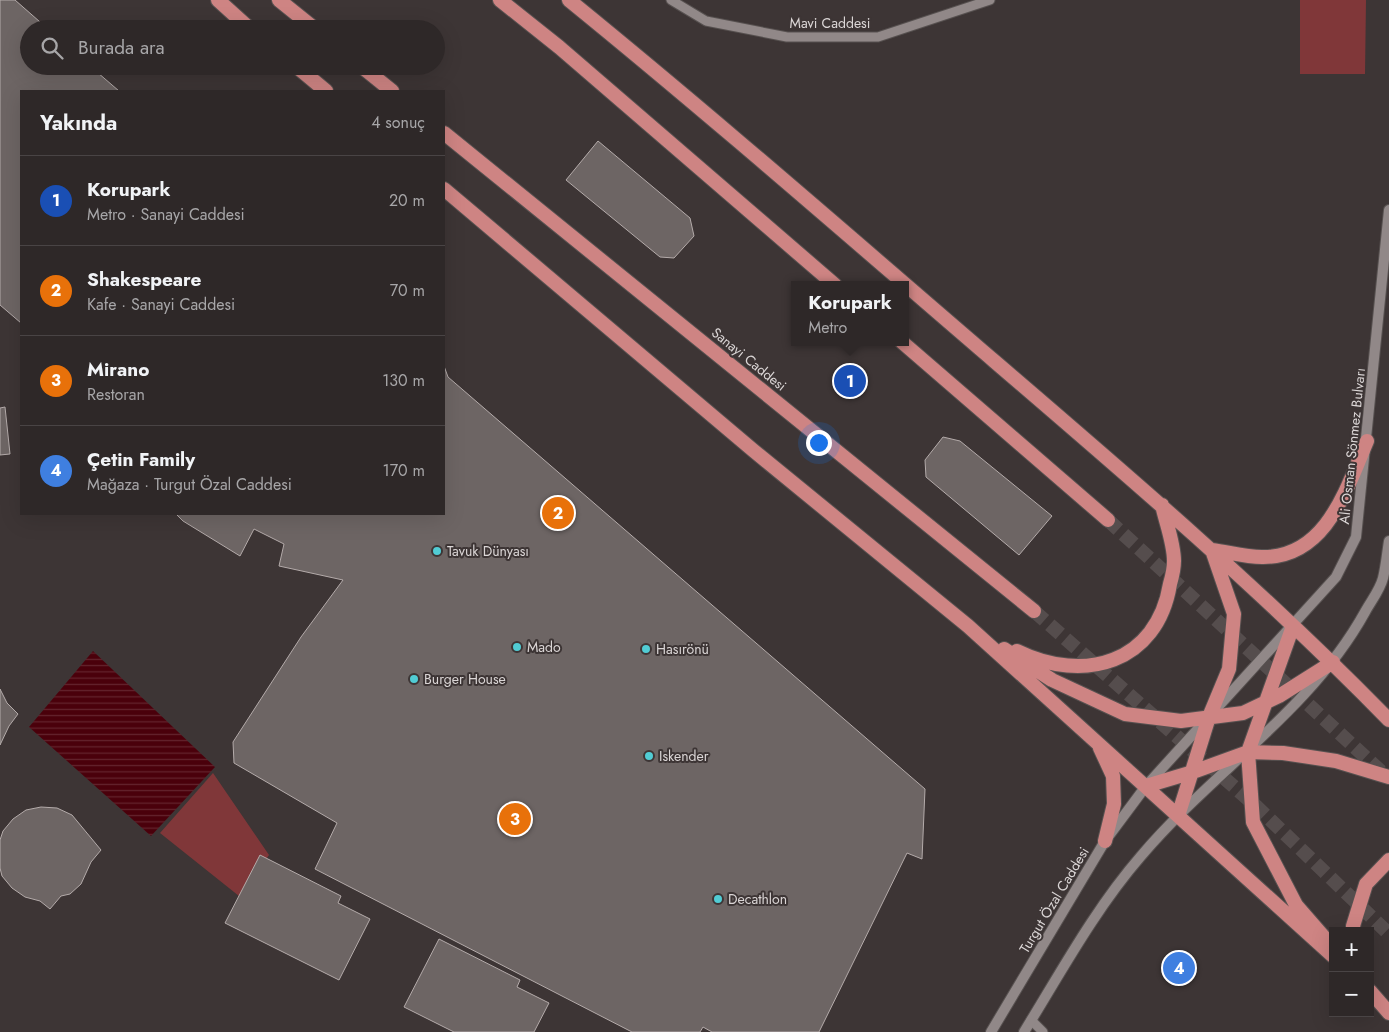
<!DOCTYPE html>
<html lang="tr">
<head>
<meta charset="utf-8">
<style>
  :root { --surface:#2e2828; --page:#3a3434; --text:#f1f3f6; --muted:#a7a6a8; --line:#494445; --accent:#d6ab8b }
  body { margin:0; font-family:Jost,sans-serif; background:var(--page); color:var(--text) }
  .controls { position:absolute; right:15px; bottom:15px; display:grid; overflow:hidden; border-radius:0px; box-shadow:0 5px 20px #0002 }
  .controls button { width:45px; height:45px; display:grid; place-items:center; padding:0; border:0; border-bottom:1px solid var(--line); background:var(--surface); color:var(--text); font:25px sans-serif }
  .you { position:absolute; left:818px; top:442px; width:18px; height:18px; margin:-12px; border:4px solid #fff; border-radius:50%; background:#1a73e8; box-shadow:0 0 0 8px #1a73e833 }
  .badge { display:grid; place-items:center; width:32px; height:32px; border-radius:50%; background:var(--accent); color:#fff; font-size:16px; font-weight:700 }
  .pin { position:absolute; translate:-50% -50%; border:2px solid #fff; box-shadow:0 1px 5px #0006 }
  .popup { position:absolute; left:791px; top:281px; width:118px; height:65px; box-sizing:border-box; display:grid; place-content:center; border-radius:0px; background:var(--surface); filter:drop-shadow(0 1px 4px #0005); font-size:16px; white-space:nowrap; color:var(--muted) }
  .popup b { font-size:19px; color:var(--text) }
  .popup::after { content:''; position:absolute; left:50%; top:100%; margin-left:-10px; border:10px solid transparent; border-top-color:var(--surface) }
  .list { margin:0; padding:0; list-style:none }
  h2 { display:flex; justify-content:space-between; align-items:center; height:65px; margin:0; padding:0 20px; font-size:21px }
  h2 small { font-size:16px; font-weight:400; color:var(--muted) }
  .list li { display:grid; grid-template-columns:32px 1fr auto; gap:15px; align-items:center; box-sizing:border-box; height:90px; padding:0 20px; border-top:1px solid var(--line) }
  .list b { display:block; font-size:19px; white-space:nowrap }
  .list p { margin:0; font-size:16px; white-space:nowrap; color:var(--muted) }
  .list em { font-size:16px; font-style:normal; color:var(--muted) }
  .icon { flex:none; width:28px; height:28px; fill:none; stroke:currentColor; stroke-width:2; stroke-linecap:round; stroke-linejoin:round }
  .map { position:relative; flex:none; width:1389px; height:1032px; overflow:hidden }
  .search { position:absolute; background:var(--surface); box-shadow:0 5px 20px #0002; left:20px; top:20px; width:425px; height:55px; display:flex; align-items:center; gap:12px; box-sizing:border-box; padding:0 18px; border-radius:28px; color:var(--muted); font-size:19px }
  .panel { position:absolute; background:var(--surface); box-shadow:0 5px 20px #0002; left:20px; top:90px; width:425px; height:425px; border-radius:0px }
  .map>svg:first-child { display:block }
</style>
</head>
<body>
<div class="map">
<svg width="1389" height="1032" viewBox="0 0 1389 1032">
  <defs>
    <pattern id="water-rules" width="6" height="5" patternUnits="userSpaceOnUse" patternTransform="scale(1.25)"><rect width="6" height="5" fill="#4a000b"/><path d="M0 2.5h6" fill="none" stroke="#64242e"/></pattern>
  </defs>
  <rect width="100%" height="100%" fill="#3d3535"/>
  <path fill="#803739" d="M1300 0H1366L1365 74H1300Z
    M213 773 269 855 239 896 160 833Z"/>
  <path fill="url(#water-rules)" d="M93 651 215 767 151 836 29 727Z"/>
  <path fill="#6d6564" stroke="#b4abaa" d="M0 0H15L48 29H29V66H90L119 91H21V323L0 305Z
    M598 141 690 218 694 236 674 258 660 257 566 180Z
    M444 366 448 377 925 789 922 859 907 853 819 1032H712L703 1027 700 1032H632L315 869 337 823 234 763 233 742 301 637 343 580 279 566 284 544 254 529 240 556 183 521 176 514H444Z
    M5 407 10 454 0 455V408Z
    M943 437 960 441 1052 516 1019 555 926 477 925 460Z
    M0 689 7 703 18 714 9 726 0 745Z
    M41 807 57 808 72 815 101 850 91 862 81 884 70 894 61 896 50 909 40 901 25 897 12 888 2 876 0 868V840L3 831 13 819 26 810Z
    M260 855 341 896 338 903 370 919 339 980 225 923Z
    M439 939 520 980 517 987 549 1003 534 1032H454L404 1007Z"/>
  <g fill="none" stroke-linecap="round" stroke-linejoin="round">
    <path stroke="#554d4d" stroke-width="14" stroke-dasharray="14 7" stroke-linecap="butt" d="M1108 520 1387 777
      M1034 611 1257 807 1389 934"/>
    <defs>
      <path id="tertiary" d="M671 0 706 21 787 37H878L990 0
        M1031 1020 1043 1032"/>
      <path id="secondary" d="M991 1032 1105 841 1146 786 1336 577 1356 537 1389 210
        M1024 1032C1061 972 1095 909 1141 856 1212 772 1311 710 1365 612 1371 601 1380 590 1383 578 1386 566 1387 553 1389 541"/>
      <path id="trunk" d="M218 0 250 29
        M279 0 315 29
        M500 0 559 47 835 285
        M569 0C708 113 843 231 979 348 1119 468 1260 588 1389 720
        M296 66 326 91
        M361 66 392 91
        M444 133 1034 611
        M444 189 754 451 968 626 1333 956
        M902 342 1108 520
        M1212 550C1228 552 1245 557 1262 557 1326 558 1346 490 1367 441
        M1293 626 1248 752 1253 822 1296 905 1330 944
        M1004 649 1052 680 1125 714 1181 721 1243 713 1279 696 1333 662
        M1017 651C1084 684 1157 663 1170 584 1172 577 1174 569 1174 561 1174 543 1166 523 1162 505
        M1100 748 1113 776 1114 804 1105 841
        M1146 786 1193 772 1248 752 1283 753 1336 761 1389 777
        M1178 816 1209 717 1229 669 1234 614 1213 553
        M1354 931 1353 926 1366 884 1389 860
        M1370 991 1389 1013"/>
    </defs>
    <use href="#tertiary" stroke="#575150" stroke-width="11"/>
    <use href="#secondary" stroke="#575150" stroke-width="12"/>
    <use href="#trunk" stroke="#575150" stroke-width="16"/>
    <use href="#tertiary" stroke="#918888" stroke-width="9"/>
    <use href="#secondary" stroke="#918888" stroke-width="10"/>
    <use href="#trunk" stroke="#ce8483" stroke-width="14"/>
  </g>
  <g fill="#51ccd4" stroke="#3d3535" stroke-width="2">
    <circle cx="437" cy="551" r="5"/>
    <circle cx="517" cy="647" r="5"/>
    <circle cx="646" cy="649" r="5"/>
    <circle cx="414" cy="679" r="5"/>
    <circle cx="649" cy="756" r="5"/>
    <circle cx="718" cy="899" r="5"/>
  </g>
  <g text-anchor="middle" stroke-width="4" stroke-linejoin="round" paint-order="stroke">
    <g font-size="14" fill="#dbd6d6" stroke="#3d3535">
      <text x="830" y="28">Mavi Caddesi</text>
      <text transform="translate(749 359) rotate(39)" y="5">Sanayi Caddesi</text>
      <text transform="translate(1352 446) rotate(-84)" y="5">Ali Osman Sönmez Bulvarı</text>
      <text transform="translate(1054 900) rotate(-59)" y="5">Turgut Özal Caddesi</text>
    </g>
    <g font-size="14" fill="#dbd6d6" stroke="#3d3535" text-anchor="start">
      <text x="447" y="556">Tavuk Dünyası</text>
      <text x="527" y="652">Mado</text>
      <text x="656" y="654">Hasırönü</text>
      <text x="424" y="684">Burger House</text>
      <text x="659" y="761">Iskender</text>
      <text x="728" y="904">Decathlon</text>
    </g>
  </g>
</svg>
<div class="controls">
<button>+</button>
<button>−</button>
</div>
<div class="you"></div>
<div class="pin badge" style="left:850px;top:381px;background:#1a4fb4">1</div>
<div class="popup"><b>Korupark</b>Metro</div>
<div class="pin badge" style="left:558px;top:513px;background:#e8710a">2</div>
<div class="pin badge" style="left:515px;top:819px;background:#e8710a">3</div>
<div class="pin badge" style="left:1179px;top:968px;background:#3f7fe0">4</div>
<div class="search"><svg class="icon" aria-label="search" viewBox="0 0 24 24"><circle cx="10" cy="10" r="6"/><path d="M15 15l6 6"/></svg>Burada ara</div>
<section class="panel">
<h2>Yakında<small>4 sonuç</small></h2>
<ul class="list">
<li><span class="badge" style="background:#1a4fb4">1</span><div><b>Korupark</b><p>Metro · Sanayi Caddesi</p></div><em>20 m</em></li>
<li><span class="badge" style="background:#e8710a">2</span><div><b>Shakespeare</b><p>Kafe · Sanayi Caddesi</p></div><em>70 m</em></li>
<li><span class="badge" style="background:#e8710a">3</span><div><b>Mirano</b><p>Restoran</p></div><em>130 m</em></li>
<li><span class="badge" style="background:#3f7fe0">4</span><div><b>Çetin Family</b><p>Mağaza · Turgut Özal Caddesi</p></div><em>170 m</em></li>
</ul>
</section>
</div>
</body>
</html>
